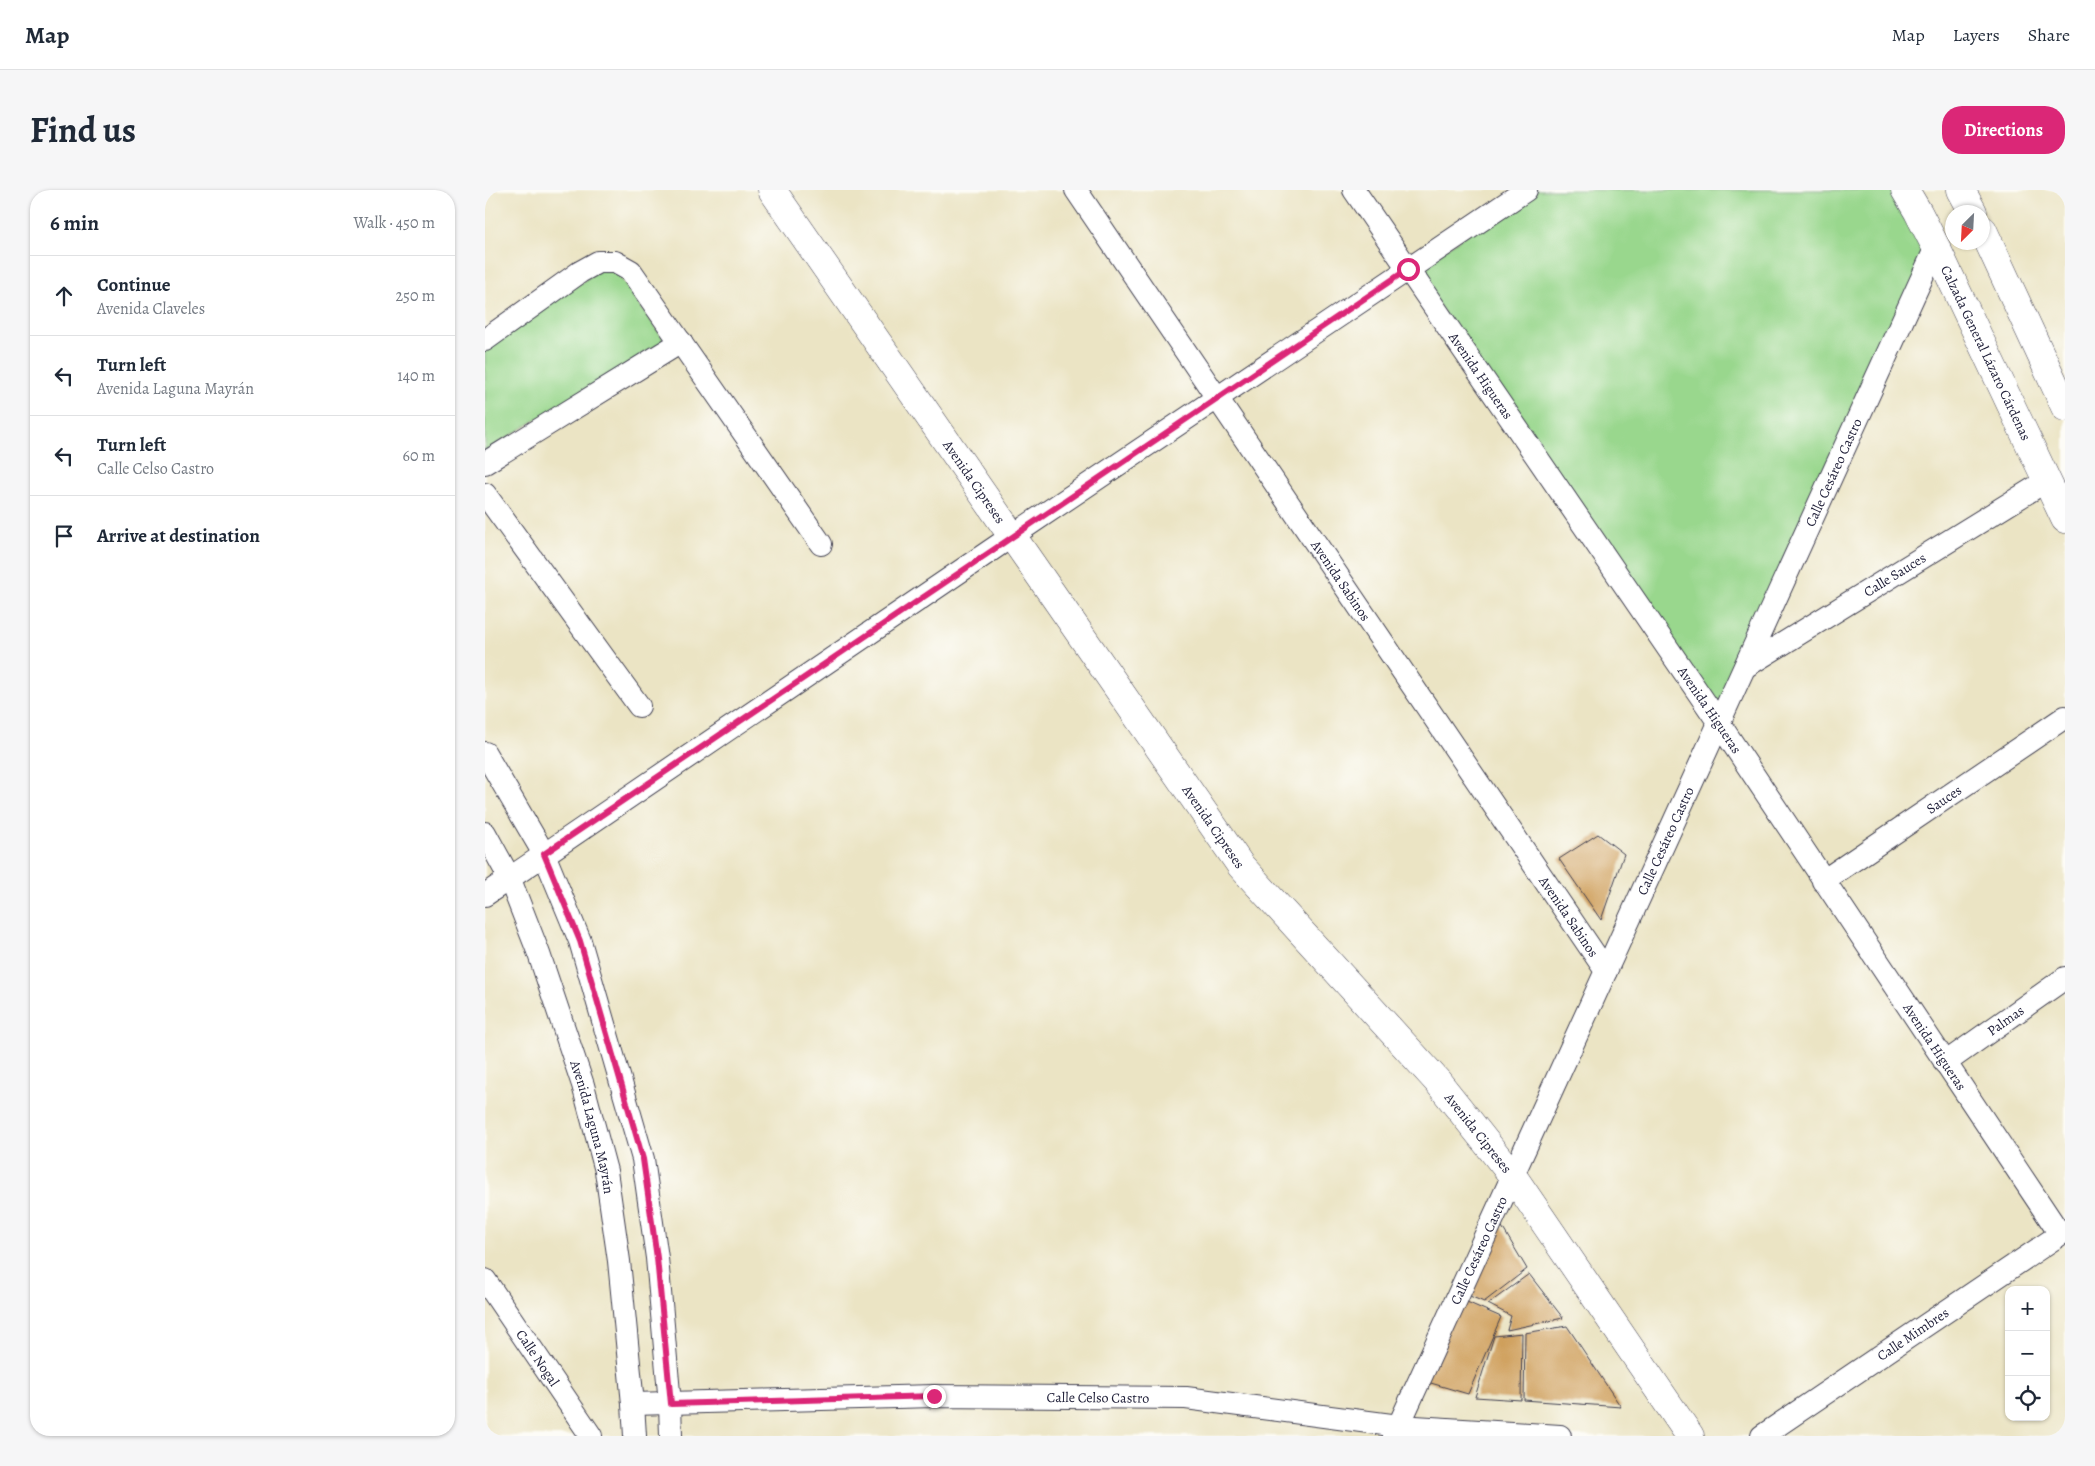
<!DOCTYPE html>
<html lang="en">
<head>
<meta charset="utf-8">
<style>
  :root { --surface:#fff; --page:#f6f6f7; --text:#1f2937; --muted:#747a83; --line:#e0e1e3; --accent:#db2777 }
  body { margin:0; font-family:Alegreya,serif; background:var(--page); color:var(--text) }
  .controls { position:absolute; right:15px; bottom:15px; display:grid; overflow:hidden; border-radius:10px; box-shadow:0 1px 4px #0004 }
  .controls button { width:45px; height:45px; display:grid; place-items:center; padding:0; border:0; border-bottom:1px solid var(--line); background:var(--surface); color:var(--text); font:25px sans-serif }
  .compass { position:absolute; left:1460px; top:15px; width:45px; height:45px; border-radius:50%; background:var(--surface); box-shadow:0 1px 4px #0004; rotate:204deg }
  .stop { position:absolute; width:15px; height:15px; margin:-11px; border:4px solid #db2777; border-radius:50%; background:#fff }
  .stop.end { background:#db2777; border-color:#fff; box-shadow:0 1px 5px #0008 }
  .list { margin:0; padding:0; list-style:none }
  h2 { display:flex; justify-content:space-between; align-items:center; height:65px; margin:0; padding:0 20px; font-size:21px }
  h2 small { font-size:16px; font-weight:400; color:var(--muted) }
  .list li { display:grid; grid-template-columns:32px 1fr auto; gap:15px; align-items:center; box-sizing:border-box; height:80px; padding:0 20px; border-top:1px solid var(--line) }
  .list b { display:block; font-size:19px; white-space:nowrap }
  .list p { margin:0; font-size:16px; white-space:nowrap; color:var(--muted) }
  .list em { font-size:16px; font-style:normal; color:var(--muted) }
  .icon { flex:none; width:28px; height:28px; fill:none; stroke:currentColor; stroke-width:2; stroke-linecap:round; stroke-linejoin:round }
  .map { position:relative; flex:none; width:1580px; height:1246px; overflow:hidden; border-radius:20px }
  header { display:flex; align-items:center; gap:30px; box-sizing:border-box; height:70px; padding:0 25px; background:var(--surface); border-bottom:1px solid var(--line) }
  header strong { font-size:24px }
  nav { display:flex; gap:28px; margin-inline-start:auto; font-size:18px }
  .intro { display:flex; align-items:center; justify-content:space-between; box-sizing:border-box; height:120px; padding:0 30px }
  h1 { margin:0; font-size:35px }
  .button { padding:12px 22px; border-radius:20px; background:var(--accent); color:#fff; font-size:18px; font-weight:700 }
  main { display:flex; gap:30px; padding:0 30px }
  aside { flex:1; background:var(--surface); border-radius:20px; box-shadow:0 1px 4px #0004 }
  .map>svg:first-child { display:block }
</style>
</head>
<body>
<header>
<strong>Map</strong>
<nav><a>Map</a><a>Layers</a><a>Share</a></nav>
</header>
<div class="intro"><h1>Find us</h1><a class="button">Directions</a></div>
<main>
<aside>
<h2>6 min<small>Walk · 450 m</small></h2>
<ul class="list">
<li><svg class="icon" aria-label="ahead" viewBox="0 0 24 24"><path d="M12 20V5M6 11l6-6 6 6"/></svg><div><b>Continue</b><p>Avenida Claveles</p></div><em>250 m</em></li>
<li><svg class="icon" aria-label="left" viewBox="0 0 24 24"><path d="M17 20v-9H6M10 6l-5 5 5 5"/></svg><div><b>Turn left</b><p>Avenida Laguna Mayrán</p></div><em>140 m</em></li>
<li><svg class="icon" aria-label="left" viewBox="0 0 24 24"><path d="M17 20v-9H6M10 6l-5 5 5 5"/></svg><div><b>Turn left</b><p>Calle Celso Castro</p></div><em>60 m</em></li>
<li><svg class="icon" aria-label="arrive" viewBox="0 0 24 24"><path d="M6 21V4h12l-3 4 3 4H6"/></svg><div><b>Arrive at destination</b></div></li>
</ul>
</aside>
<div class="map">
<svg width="1580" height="1246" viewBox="0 0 1580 1246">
  <rect width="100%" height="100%" fill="#fdfcf7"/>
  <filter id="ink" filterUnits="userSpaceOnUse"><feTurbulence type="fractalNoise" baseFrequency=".02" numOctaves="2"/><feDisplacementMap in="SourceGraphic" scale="10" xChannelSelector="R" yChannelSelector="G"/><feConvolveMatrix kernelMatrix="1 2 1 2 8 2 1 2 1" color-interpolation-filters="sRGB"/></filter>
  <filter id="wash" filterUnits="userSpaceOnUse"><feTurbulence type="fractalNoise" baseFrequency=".0096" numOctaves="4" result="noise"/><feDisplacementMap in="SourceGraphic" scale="20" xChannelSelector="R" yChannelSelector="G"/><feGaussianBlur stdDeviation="1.12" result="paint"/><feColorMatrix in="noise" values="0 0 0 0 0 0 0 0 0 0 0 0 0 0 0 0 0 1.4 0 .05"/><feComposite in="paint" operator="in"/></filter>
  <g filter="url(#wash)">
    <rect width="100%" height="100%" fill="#ebe4c4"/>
    <path fill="#99d78d" stroke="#5e7c64" d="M1047 0H1410L1446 56 1233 525 930 80Z
      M116 79 132 83 180 151 0 261V158Z"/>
    <g id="blocks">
      <path fill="#ce9d59" d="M1113 644 1139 664 1116 730 1074 669Z
        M1013 1030 1042 1079 999 1112 980 1104Z
        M1044 1084 1078 1128 1022 1140 1026 1126 1003 1114Z
        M975 1109 1016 1127 983 1204 939 1191Z
        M1082 1136 1136 1217 1039 1210 1040 1143Z
        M1037 1143 1036 1210 990 1207 1009 1146Z"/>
    </g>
  </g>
  <g filter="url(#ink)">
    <use href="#blocks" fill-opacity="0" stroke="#403f50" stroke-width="1"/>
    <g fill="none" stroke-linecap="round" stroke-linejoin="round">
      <defs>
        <g id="minor">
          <path id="s1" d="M591 0 1121 781"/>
          <path id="s2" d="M869 0 1234 533 1575 1044"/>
          <path d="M0 150 95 82 113 72H130L146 81 336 354"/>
          <path d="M0 273 196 152"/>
          <path d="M0 304 154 516"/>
          <path id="s3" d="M1260 477 1561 291"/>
          <path d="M0 563 59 664 95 751 158 969 172 1068 185 1214 186 1246"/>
          <path id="s4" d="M0 643 24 687 54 764 98 895 121 981 134 1071 148 1214 150 1246"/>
          <path id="s5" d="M1338 691 1580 527"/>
          <path d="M0 705 527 346 1041 0"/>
          <path id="s6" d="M1460 873 1580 788"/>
          <path id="s7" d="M0 1090 106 1246"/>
          <path id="s8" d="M148 1214 449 1206 701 1208 914 1236 1075 1246"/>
          <path id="s9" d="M909 1246 1451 57"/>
          <path id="s10" d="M1277 1246 1580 1041"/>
        </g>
        <g id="tertiary">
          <path id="s11" d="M287 0 756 676 953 892 1027 985 1205 1246"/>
        </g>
        <g id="primary">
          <path id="s12" d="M1420 0 1433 22 1451 57 1580 329"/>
          <path d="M1476 0 1488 22"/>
          <path d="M1498 40 1580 217"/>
        </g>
      </defs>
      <use href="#minor" stroke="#403f50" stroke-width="24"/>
      <use href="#tertiary" stroke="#403f50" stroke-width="29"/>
      <use href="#primary" stroke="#403f50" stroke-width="29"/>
      <use href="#minor" stroke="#fff" stroke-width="22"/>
      <use href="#tertiary" stroke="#fff" stroke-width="28"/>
      <use href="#primary" stroke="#fff" stroke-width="28"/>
    </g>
  </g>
  <g fill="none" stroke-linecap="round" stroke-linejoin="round" filter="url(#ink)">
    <path stroke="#db2777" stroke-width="6" d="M449 1206 186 1214 172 1068 158 969 95 751 59 664 923 79"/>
  </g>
  <g text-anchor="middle" stroke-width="4" stroke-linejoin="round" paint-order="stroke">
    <g font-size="14" fill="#22223b" stroke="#fdfcf7">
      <text dy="5" stroke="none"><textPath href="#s12" startOffset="182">Calzada General Lázaro Cárdenas</textPath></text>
      <text dy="5" stroke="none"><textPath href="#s2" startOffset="225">Avenida Higueras</textPath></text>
      <text dy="5" stroke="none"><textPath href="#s9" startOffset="1059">Calle Cesáreo Castro</textPath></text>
      <text dy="5" stroke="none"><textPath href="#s11" startOffset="355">Avenida Cipreses</textPath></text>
      <text dy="5" stroke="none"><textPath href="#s3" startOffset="176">Calle Sauces</textPath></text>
      <text dy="5" stroke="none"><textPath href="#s1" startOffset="472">Avenida Sabinos</textPath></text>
      <text dy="5" stroke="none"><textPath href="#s2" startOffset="630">Avenida Higueras</textPath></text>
      <text dy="5" stroke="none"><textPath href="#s5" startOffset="146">Sauces</textPath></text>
      <text dy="5" stroke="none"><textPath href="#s11" startOffset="775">Avenida Cipreses</textPath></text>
      <text dy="5" stroke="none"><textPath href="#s9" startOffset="654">Calle Cesáreo Castro</textPath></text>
      <text dy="5" stroke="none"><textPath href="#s1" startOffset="878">Avenida Sabinos</textPath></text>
      <text dy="5" stroke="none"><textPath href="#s6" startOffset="74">Palmas</textPath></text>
      <text dy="5" stroke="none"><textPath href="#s2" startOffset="1035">Avenida Higueras</textPath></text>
      <text dy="5" stroke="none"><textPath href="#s4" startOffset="314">Avenida Laguna Mayrán</textPath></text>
      <text dy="5" stroke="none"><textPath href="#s11" startOffset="1180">Avenida Cipreses</textPath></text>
      <text dy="5" stroke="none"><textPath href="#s9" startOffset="204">Calle Cesáreo Castro</textPath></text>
      <text dy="5" stroke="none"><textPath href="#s10" startOffset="182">Calle Mimbres</textPath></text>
      <text dy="5" stroke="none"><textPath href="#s7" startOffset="94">Calle Nogal</textPath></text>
      <text dy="5" stroke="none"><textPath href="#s8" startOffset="465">Calle Celso Castro</textPath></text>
    </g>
  </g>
</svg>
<div class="controls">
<button>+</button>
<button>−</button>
<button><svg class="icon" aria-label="locate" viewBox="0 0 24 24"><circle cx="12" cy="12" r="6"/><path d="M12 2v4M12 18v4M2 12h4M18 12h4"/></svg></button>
</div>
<svg class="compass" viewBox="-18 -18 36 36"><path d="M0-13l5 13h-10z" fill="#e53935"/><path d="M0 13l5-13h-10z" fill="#747a83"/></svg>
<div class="stop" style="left:923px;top:79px"></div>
<div class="stop end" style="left:449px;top:1206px"></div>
</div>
</main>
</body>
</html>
